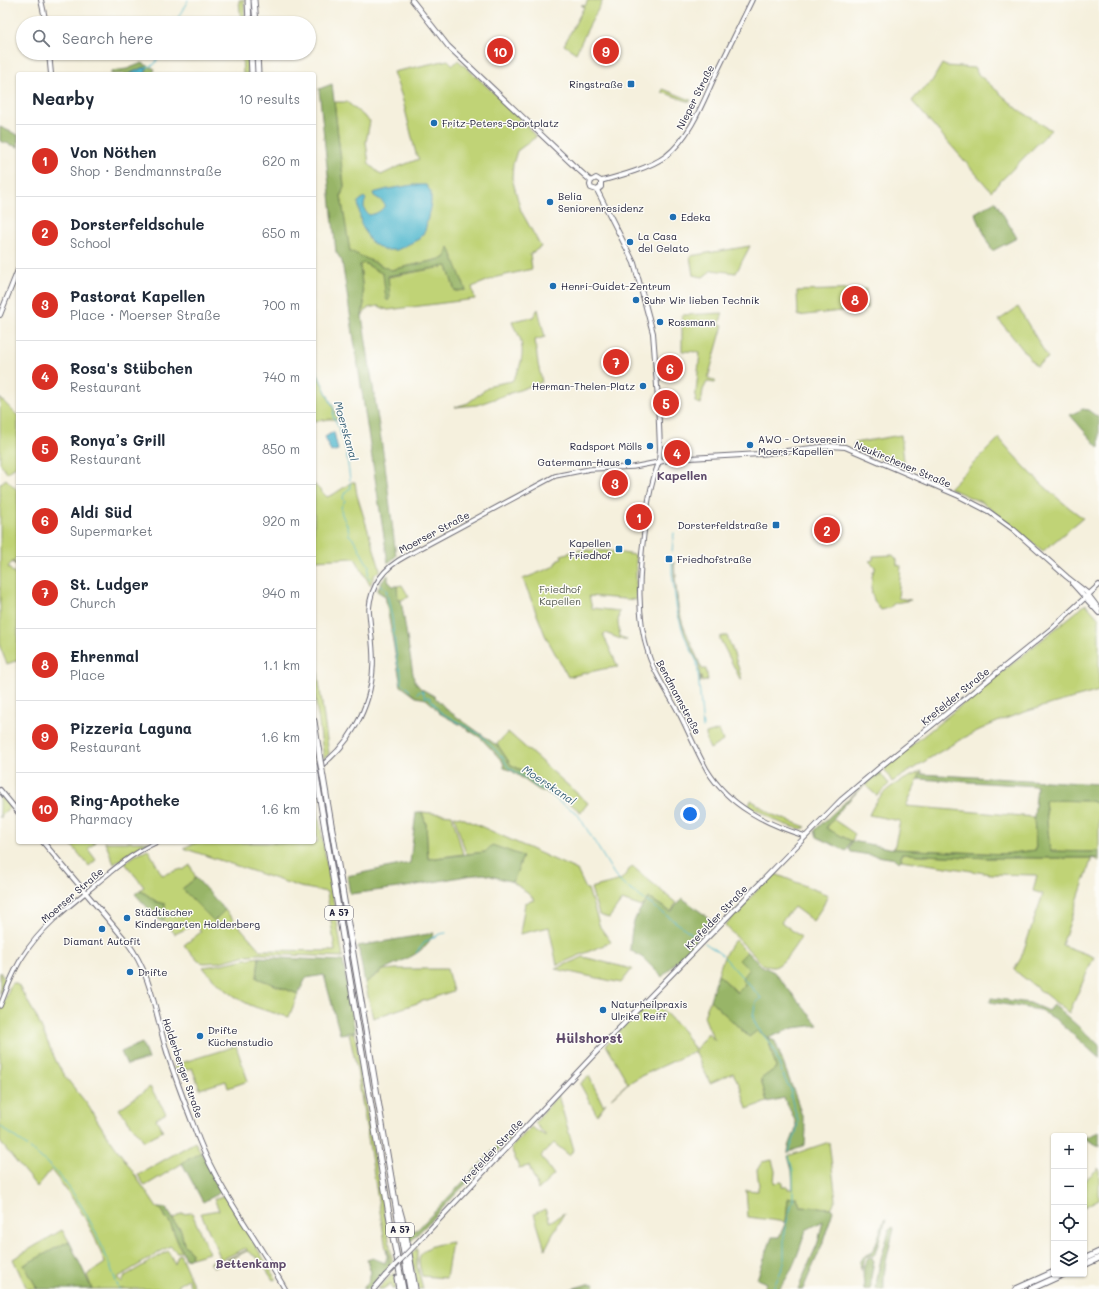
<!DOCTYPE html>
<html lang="en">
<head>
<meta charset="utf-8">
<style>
  :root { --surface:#fff; --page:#f6f6f7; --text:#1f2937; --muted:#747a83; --line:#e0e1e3; --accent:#d93025 }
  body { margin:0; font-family:Mali,sans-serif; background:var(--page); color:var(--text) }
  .controls { position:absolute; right:12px; bottom:12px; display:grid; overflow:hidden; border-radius:4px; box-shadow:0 1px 3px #0004 }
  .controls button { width:36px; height:36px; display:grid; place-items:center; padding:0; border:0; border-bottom:1px solid var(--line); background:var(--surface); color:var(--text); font:20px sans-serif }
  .you { position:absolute; left:690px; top:814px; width:14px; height:14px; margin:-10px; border:3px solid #fff; border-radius:50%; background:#1a73e8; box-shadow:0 0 0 6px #1a73e833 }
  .badge { display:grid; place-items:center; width:26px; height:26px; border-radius:50%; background:var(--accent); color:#fff; font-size:13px; font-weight:700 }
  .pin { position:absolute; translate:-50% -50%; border:2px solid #fff; box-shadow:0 1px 4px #0006 }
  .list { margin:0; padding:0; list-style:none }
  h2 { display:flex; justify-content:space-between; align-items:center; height:52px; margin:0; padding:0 16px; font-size:17px }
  h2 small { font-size:13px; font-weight:400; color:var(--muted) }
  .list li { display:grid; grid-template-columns:26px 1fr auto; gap:12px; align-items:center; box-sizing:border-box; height:72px; padding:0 16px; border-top:1px solid var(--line) }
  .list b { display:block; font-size:15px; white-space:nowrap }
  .list p { margin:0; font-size:13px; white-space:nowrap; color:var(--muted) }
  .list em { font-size:13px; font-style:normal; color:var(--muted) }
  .icon { flex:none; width:22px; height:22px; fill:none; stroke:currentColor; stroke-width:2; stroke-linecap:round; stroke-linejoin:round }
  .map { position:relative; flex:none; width:1099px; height:1289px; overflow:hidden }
  .search { position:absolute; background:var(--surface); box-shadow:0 1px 3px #0004; left:16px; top:16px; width:300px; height:44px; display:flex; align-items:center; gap:10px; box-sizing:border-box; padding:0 14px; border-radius:22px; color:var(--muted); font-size:15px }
  .panel { position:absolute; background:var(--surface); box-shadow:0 1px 3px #0004; left:16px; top:72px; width:300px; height:772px; border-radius:4px }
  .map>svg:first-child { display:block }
</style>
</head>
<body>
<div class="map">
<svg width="1099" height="1289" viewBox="0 0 1099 1289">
  <rect width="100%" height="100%" fill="#fdfcf7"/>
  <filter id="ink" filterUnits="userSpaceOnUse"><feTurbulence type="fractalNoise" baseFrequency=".025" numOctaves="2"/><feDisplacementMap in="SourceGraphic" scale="8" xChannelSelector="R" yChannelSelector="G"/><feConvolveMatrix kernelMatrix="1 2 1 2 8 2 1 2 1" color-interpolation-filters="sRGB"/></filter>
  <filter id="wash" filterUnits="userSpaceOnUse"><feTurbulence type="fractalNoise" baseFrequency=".012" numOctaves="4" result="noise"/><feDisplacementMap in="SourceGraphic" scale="16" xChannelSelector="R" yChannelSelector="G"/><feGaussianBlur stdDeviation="0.9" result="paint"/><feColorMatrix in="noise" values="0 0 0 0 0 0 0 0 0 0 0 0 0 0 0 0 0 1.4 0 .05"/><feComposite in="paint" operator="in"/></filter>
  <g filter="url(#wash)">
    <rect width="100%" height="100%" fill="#f5f0dd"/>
    <path fill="#c0d376" stroke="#717a58" d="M239 0H244L245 23H241Z
      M588 0H603L586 32 576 53 564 45 584 7 581 5 585 6Z
      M242 53H247L248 74H243Z
      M448 60 453 65 458 60 517 114 536 137 517 151 513 164 512 178 521 211 541 247 530 254 532 269 497 277 472 287 475 299 388 310 378 306 368 308 362 316 364 303 360 265 364 263 389 277 447 266 455 291 465 290 449 248 445 258 391 270 349 251 341 196 344 186 334 102H347L370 121 366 142 369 164 381 175 398 167 419 159 416 154 402 97 393 72Z
      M942 64 946 66 974 68 978 74 1019 110 1051 130 991 191 912 101 919 93 932 81Z
      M663 89 691 100 690 102 662 92Z
      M750 246 736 273 712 270 703 277 693 275 690 256Z
      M866 289 867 308 798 316 797 291Z
      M1018 307 1048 358 1036 366 999 320Z
      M538 309 545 337 535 340 538 364 542 382 477 405 455 407 468 403 491 385 512 381C521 368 525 354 520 338 518 332 513 328 512 321L533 317Z
      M723 313 719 324 723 325 708 378 716 381 715 383 707 382 703 390 701 404 695 402 700 352 682 351V315Z
      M314 366 339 420 330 419 314 421Z
      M0 398 18 416V464L7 473 0 463Z
      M901 435 905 469 853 446 854 443Z
      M999 438C1025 469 1050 494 1083 518L1043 551 983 503 949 488Z
      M6 479 18 491V556L13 561 18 565 12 562 18 566 12 562 8 567 18 578V660L7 664 0 647V484Z
      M352 482H355L357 495 380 569 379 572 375 574 370 585 355 558 314 560V484L327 497 334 494Z
      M579 550 610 551 635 555 636 558V600L589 596 592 608 619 611 618 623 620 637 627 640H623L605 633 603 634 618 667 603 669 568 677 545 635 523 579 555 566 558 559 562 558 561 555Z
      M893 555 897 560V565L901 566 898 598 911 600 895 603 889 608 881 610C870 599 870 586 873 572L875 570V567L869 561 873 560V556Z
      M674 562 675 576 677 575V577H675L678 607 683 625 702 669H706L708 680 702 682 701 675 700 683 699 665 685 635 679 616 674 575Z
      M402 585 409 597 398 601 397 586Z
      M1086 604 1099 619V691C1062 702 1023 710 988 726 954 741 923 763 892 782L885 770V767Z
      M723 636H727C733 650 738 665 742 680L740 679 720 639V637Z
      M314 646 329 754 324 759 314 690Z
      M719 730 723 741 710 749 707 742 706 734Z
      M508 732 588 803 581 812 551 789 536 783 526 772 511 765 497 744Z
      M922 771 906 806 1034 817 1036 850 1005 854 894 849 900 821 869 815C882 787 895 784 922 771Z
      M881 774 889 784 877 796 866 786 871 780Z
      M314 790 343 957 259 954 247 955 220 962 204 963 198 961 184 945 201 932 196 924 175 934 163 920 157 902 140 890 144 887 125 863 137 854 148 849 162 875 182 869 183 870 190 865 196 878 182 889 183 890 214 920 225 910 260 950 335 951 327 892 300 887 183 848 197 842 282 843 318 842 314 821Z
      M0 794 10 807 1 815 2 816 0 818Z
      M751 800 773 815 806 827 802 829C786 826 774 821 762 812 758 808 753 812 749 806Z
      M1045 800 1091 801 1099 804V850L1092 852 1050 851Z
      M422 812 452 815 463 854 428 859 426 824Z
      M454 816 460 817 478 825 577 870 586 889H588L600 927 611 942 557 965 549 927 520 934 525 903 534 900 531 896 513 882 523 856 485 852 466 854Z
      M833 819 855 834 852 841 826 829Z
      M69 842H96L88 849 96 860 89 866Z
      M105 842H149L134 850 114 864Z
      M901 854 990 858H1099V861L1092 858 1062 945 1094 957 1069 1013 1014 970 1021 958 1043 894 1033 891 1037 875 991 874 901 860Z
      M632 866 676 903 671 912 649 898 642 907 622 900 609 918 599 915 591 888 621 880Z
      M773 873 828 895 823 906 813 921 794 907 781 922 801 937C795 946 782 968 772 967 768 967 766 965 762 964L725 925Z
      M735 940 747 952 739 960 749 970 745 984 738 993 718 974C722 962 726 949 735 940Z
      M259 957 257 978 298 994 289 1017C278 1014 266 1011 255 1007 238 1001 214 982 203 967 222 965 240 959 259 957Z
      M583 957 632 969 621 983 555 969Z
      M396 969H447L453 991 373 1018 365 983 384 970Z
      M0 972 6 980 0 994Z
      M14 983 18 985 24 995 36 1016 56 1061 63 1074 87 1104 106 1134 127 1163 157 1208H159L170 1223 182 1252H177L170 1246 117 1278 122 1283 125 1276 168 1251 175 1264 178 1255 180 1254 195 1289H191L188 1279 178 1285 180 1289H92L87 1275 105 1263C101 1253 97 1242 92 1232 82 1210 66 1189 51 1170L37 1187 0 1142V1012L11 984Z
      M651 998 683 1031 695 1050 708 1033 715 1041C711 1033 707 1025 704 1016L710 1000 749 1037 757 1030 768 1038 776 1068 761 1079 767 1102 747 1109 740 1086 733 1073 710 1083 695 1051 639 1077 627 1084 611 1098 628 1083 606 1045Z
      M349 1033H354L357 1046 360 1073 393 1263 389 1267 390 1263 388 1250 386 1249 357 1070Z
      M236 1046 248 1081 228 1088 226 1081 200 1089 192 1068 177 1073 174 1065Z
      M589 1076 603 1105 606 1103 597 1115 580 1084Z
      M150 1087 166 1113 156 1119 163 1131 144 1141 119 1109Z
      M558 1095 574 1150 569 1155 554 1143 541 1156 554 1175 538 1190 537 1189 538 1188 529 1166 519 1168 511 1148 531 1127 547 1137 535 1123Z
      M195 1142 201 1152 145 1186 138 1175Z
      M829 1142 836 1200 831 1208 800 1206 797 1197 788 1198 786 1222 748 1217 746 1190 758 1191V1187L759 1186 757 1170 762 1162 772 1160 775 1171 774 1183 782 1182V1187H788V1189H793L792 1171 788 1156Z
      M1099 1168V1199L1084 1207V1181Z
      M222 1196H225L230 1204 276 1279 273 1280 259 1259 247 1251 213 1267V1266L247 1250 246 1248 210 1265 211 1262 220 1257 201 1213 219 1210 214 1199Z
      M545 1209 550 1222 564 1213 545 1249 534 1214Z
      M192 1213 209 1253 191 1258 192 1253 184 1244 180 1228 176 1226 173 1219 181 1214Z
      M62 1230 69 1241 25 1265 37 1288 27 1289 13 1259Z
      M452 1242 446 1278 422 1276C421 1271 419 1266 419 1261 420 1245 441 1244 452 1242Z
      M417 1248V1265L423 1289H418L411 1254Z
      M394 1272 396 1289H392L391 1283 383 1289H378Z"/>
    <path fill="#98b567" stroke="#5d6c51" d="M142 63 155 69 153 74H145L147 68H142L129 74H111V71L127 69Z
      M332 84 344 186 341 196 350 251 391 270 445 258 449 247 466 290 455 291 447 266 388 276 390 297 388 301 386 299 383 274 364 263 360 265 364 303 362 316 385 465 396 556 388 563 342 261 336 252 319 89Z
      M0 127 18 135V147L0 141Z
      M995 201 1017 238 992 251 975 213Z
      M1083 409 1088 410 1099 418V448L1070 415Z
      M388 575V581L393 586H397L398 600H401L414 680 420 688 434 696 446 709 499 747 511 765 526 772 536 783 545 786 558 797 539 790 512 771 504 768 503 762 481 738 459 724 439 713 433 705 426 699 416 697 401 686 385 596 377 591 383 580Z
      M879 771 881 773C859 787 841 808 826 828L851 841 846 851 817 837 815 830Z
      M920 774 1099 784V804L1091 801 1045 800 1050 851 1092 852 1099 850V858H990L901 854V860L899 862 896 859 851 852 849 849 852 841 894 849 976 853 1005 854 1036 850 1034 817 1037 786 918 779Z
      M416 812H422L426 824 428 859 485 852 492 845 523 856 513 882 484 874 466 876 406 887 350 894 347 876 410 863Z
      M196 878 225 910 214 921 182 889Z
      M140 890 157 902 165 904C165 911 167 918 161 922L135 894Z
      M649 898 671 912 682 898 714 922 662 977 643 958 630 950C632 923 632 920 649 898Z
      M434 933C422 957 404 958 383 970 377 974 371 979 365 983L358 946Z
      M747 952 760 965 774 972 818 1025 793 1028 768 1038 775 1041 798 1103 806 1129 805 1145 788 1153C788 1144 796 1133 796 1125 796 1120 786 1103 784 1098L767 1102 761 1079 776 1068 768 1038 757 1031 749 1037 710 1000 718 974 737 993 745 985 742 979 749 970 739 960Z
      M259 957 343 961 355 1032 340 1034 324 975 306 978 298 994 257 978Z
      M991 998 1030 1003 1048 1011 1053 1004 1099 1045V1058L1057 1020 1040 1010 990 1002Z
      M142 1043 148 1059 127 1065 121 1052Z
      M515 1125 517 1127 516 1131 411 1241 409 1240 407 1224 408 1223 410 1224 413 1231 418 1229 511 1132Z
      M1099 1132V1146L1084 1138Z
      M201 1152 221 1191 218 1194 203 1202 182 1163Z
      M797 1197 800 1206 831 1208 833 1211 822 1245 803 1289H798L818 1242 823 1221 806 1230C799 1250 793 1272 779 1289H763L766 1283 757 1279 772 1237H779L786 1222 788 1198Z
      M162 1207 167 1209V1212L170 1213 176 1226 181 1230 184 1244 192 1253 191 1258 185 1259 170 1223 159 1208Z
      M886 1219 875 1254 873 1256C860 1258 864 1262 861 1271 856 1259 863 1257 873 1252L884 1220Z
      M893 1227 894 1229C889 1249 883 1268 884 1289H876C877 1268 884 1250 889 1230Z
      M69 1241 92 1289H35L37 1288 24 1265Z
      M386 1249 388 1250 390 1263 389 1267 369 1289H363L368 1282 371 1272 367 1260 373 1258 385 1263 387 1257Z
      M870 1258 873 1259 874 1261 871 1278V1289H864C864 1279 860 1262 870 1258Z
      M588 1284H595L594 1289H571Z"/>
    <path fill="#50b7ce" stroke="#396c84" d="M142 68H147L145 74H129Z
      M413 185H426L431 192V203L425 231 419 239 397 250H383L370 241 361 224 358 202 364 197 366 199C363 206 363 210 369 215 376 214 382 211 385 205L382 201 374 196 373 193 388 189Z
      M333 432H334L338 450 331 452 325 437Z"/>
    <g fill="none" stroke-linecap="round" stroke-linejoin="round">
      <path stroke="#50b7ce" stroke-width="1" d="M175 23 188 0
        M146 68 155 64 160 53
        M314 366 334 409 333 416 338 426 346 450 350 480
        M350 483 351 488C346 490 344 493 343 498L345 501C334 512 350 522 349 535 359 542 361 557 369 565L368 576 370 579
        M672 552 674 533
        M672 562V573L677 612 684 635 697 662 703 728
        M380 585 386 589 392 618 397 662 401 673V682L410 691
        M417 693 422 690 425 697H429L440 712 481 735 503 758 508 767 529 780 535 786 546 790 559 802 577 813 614 874 621 883 698 938
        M705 943 722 955
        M416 953 425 942 440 934 446 933
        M724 957 761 998 755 1004 753 1018 757 1027 773 1047 784 1078 791 1090V1097L798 1121 796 1133 789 1152
        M0 1126C17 1139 35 1151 50 1166 85 1200 102 1245 119 1289
        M773 1289 784 1264V1231L793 1200V1171L789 1156"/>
    </g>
  </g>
  <g filter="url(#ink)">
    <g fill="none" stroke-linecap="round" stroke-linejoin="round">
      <defs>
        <path id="tertiary" d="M601 181C620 176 650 168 666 156 691 136 703 102 716 74 728 49 740 25 752 0
          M659 462C650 485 647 508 644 533 639 573 636 617 649 656 656 677 670 695 680 715 689 733 697 752 707 770 729 806 766 824 805 836
          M314 771C349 747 371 709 373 666 374 647 370 628 369 609 371 584 385 567 406 556L555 476 590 469 633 467 659 462
          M0 1006C7 989 13 971 23 956 40 929 65 909 90 889 110 872 132 853 157 842"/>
        <path id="secondary" d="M41 0 46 23
          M412 0 448 46 572 164 591 181
          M49 53 51 74
          M591 181 596 178 601 181V187L597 190
          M591 181 590 185 591 188 597 190
          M597 190 634 263 653 333 658 399 660 449 659 462 672 459 760 454 830 446 845 447 959 496 988 511 1013 529 1067 577 1086 592 1099 609
          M0 315 18 270
          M1072 583 1099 613
          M0 790 18 812
          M43 842 127 942C152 975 155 1013 167 1052 176 1081 188 1111 199 1140 220 1193 257 1239 285 1289
          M417 1243 603 1045 841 800 879 768 1051 629 1099 585
          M374 1289 385 1276"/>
        <path id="motorway" d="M248 0 249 23
          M254 0 256 23
          M251 53 252 74
          M257 53 258 74
          M314 721 320 760
          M322 771 410 1289
          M316 775 392 1232 403 1289
          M399 1208 405 1230 415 1289
          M1084 1259 1099 1252
          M1084 1265 1099 1258
          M397 1278 399 1289
          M1016 1289 1054 1272
          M1031 1289 1064 1274"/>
      </defs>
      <use href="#tertiary" stroke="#6c6a74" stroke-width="5.5"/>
      <use href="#secondary" stroke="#6c6a74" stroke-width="6"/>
      <use href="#motorway" stroke="#6c6a74" stroke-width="7"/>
      <use href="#tertiary" stroke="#fff" stroke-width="3.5"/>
      <use href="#secondary" stroke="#fff" stroke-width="4"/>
      <use href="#motorway" stroke="#fff" stroke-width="5"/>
      <defs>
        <path id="secondary-bridge" d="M385 1276 417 1243"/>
        <path id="motorway-bridge" d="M320 760 322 771
          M314 763 316 775"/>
      </defs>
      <use href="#secondary-bridge" stroke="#6c6a74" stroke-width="6" stroke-linecap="butt"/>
      <use href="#motorway-bridge" stroke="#6c6a74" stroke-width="7" stroke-linecap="butt"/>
      <use href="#secondary-bridge" stroke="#fff" stroke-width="4"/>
      <use href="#motorway-bridge" stroke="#fff" stroke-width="5"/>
    </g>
  </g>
  <g fill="#1f6fb2" stroke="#fdfcf7" stroke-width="1.5">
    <rect x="627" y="80" width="8" height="8" rx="2"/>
    <circle cx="434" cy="123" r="4"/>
    <circle cx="550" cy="202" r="4"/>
    <circle cx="673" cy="217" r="4"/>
    <circle cx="630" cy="242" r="4"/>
    <circle cx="553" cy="286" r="4"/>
    <circle cx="636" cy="300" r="4"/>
    <circle cx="660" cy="322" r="4"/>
    <circle cx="643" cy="386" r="4"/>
    <circle cx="750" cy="445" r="4"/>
    <circle cx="650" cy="446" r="4"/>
    <circle cx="628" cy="462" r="4"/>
    <rect x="772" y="521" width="8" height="8" rx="2"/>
    <rect x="615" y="545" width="8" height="8" rx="2"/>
    <rect x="665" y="555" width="8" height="8" rx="2"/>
    <circle cx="127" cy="918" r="4"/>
    <circle cx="102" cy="929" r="4"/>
    <circle cx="130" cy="972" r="4"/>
    <circle cx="603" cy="1010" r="4"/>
    <circle cx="200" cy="1036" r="4"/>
  </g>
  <g text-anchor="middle" stroke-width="3" stroke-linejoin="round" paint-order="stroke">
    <g fill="#fdfcf7" stroke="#646373" stroke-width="1">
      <rect x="325" y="906" width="28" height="14" rx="3"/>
      <rect x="386" y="1223" width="28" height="14" rx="3"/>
    </g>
    <g font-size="9" font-weight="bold" fill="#22223b">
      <text x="339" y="916">A 57</text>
      <text x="400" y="1233">A 57</text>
    </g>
    <g font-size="10" fill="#22223b" stroke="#fdfcf7" text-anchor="start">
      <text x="623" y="88" text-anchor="end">Ringstraße</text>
      <text x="442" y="127">Fritz-Peters-Sportplatz</text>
      <text x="558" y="200">Belia<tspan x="558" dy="12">Seniorenresidenz</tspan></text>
      <text x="681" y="221">Edeka</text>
      <text x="638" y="240">La Casa<tspan x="638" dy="12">del Gelato</tspan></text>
      <text x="561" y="290">Henri-Guidet-Zentrum</text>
      <text x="644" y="304">Suhr Wir lieben Technik</text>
      <text x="668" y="326">Rossmann</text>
      <text x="635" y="390" text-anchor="end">Herman-Thelen-Platz</text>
      <text x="758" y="443">AWO - Ortsverein<tspan x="758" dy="12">Moers-Kapellen</tspan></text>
      <text x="642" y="450" text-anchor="end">Radsport Mölls</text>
      <text x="620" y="466" text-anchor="end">Gatermann-Haus</text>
      <text x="768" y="529" text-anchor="end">Dorsterfeldstraße</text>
      <text x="611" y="547" text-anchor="end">Kapellen<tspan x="611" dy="12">Friedhof</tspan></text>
      <text x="677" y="563">Friedhofstraße</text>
      <text x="135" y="916">Städtischer<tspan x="135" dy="12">Kindergarten Holderberg</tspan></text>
      <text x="102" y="945" text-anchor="middle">Diamant Autofit</text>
      <text x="138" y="976">Drifte</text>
      <text x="611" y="1008">Naturheilpraxis<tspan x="611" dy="12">Ulrike Reiff</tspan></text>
      <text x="208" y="1034">Drifte<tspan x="208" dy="12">Küchenstudio</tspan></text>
    </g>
    <g font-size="10" fill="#22223b" stroke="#fdfcf7">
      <text transform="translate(695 97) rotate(-63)" y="4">Nieper Straße</text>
      <text transform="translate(903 464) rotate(23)" y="4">Neukirchener Straße</text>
      <text transform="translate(434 532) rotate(-28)" y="4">Moerser Straße</text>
      <text transform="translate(955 696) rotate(-39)" y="4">Krefelder Straße</text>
      <text transform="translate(679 697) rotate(62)" y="4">Bendmannstraße</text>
      <text transform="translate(72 895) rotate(-41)" y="4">Moerser Straße</text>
      <text transform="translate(716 917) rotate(-46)" y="4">Krefelder Straße</text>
      <text transform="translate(183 1068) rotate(71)" y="4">Holderberger Straße</text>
      <text transform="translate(492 1151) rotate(-47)" y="4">Krefelder Straße</text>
    </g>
    <g font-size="10" fill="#51574d" stroke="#fdfcf7">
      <text x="560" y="593">Friedhof<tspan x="560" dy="12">Kapellen</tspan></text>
    </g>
    <g font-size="11" font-style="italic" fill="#345e76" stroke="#fdfcf7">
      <text transform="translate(346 431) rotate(74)" y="4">Moerskanal</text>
      <text transform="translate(549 785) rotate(34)" y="4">Moerskanal</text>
    </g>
    <g font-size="12" font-weight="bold" fill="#5f4b6b" stroke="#fdfcf7">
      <text x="682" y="480">Kapellen</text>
      <text x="251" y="1268">Bettenkamp</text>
    </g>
    <g font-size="14" font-weight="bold" fill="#5f4b6b" stroke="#fdfcf7">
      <text x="589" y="1043">Hülshorst</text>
    </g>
  </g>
</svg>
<div class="controls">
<button>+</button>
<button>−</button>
<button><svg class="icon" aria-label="locate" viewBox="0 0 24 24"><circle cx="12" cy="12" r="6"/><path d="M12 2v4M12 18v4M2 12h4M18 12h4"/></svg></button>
<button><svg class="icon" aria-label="layers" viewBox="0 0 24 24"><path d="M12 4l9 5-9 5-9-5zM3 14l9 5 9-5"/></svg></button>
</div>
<div class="you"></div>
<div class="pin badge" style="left:639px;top:517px">1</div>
<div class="pin badge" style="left:827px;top:530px">2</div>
<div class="pin badge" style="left:615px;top:483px">3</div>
<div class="pin badge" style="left:677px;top:453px">4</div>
<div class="pin badge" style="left:666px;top:403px">5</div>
<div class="pin badge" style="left:670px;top:368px">6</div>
<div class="pin badge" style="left:616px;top:362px">7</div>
<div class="pin badge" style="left:855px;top:299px">8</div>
<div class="pin badge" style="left:606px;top:51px">9</div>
<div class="pin badge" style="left:500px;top:51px">10</div>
<div class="search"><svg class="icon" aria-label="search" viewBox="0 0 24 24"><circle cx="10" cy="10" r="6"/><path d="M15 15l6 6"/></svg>Search here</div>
<section class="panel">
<h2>Nearby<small>10 results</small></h2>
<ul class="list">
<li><span class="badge">1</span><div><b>Von Nöthen</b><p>Shop · Bendmannstraße</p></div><em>620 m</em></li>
<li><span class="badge">2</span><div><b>Dorsterfeldschule</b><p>School</p></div><em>650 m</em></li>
<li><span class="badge">3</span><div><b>Pastorat Kapellen</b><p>Place · Moerser Straße</p></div><em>700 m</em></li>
<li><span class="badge">4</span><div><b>Rosa's Stübchen</b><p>Restaurant</p></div><em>740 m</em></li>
<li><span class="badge">5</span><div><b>Ronya’s Grill</b><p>Restaurant</p></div><em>850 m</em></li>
<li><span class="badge">6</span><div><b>Aldi Süd</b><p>Supermarket</p></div><em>920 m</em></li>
<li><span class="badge">7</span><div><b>St. Ludger</b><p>Church</p></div><em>940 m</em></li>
<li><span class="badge">8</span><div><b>Ehrenmal</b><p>Place</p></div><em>1.1 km</em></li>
<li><span class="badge">9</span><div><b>Pizzeria Laguna</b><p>Restaurant</p></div><em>1.6 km</em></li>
<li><span class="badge">10</span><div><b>Ring-Apotheke</b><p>Pharmacy</p></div><em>1.6 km</em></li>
</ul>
</section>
</div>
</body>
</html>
